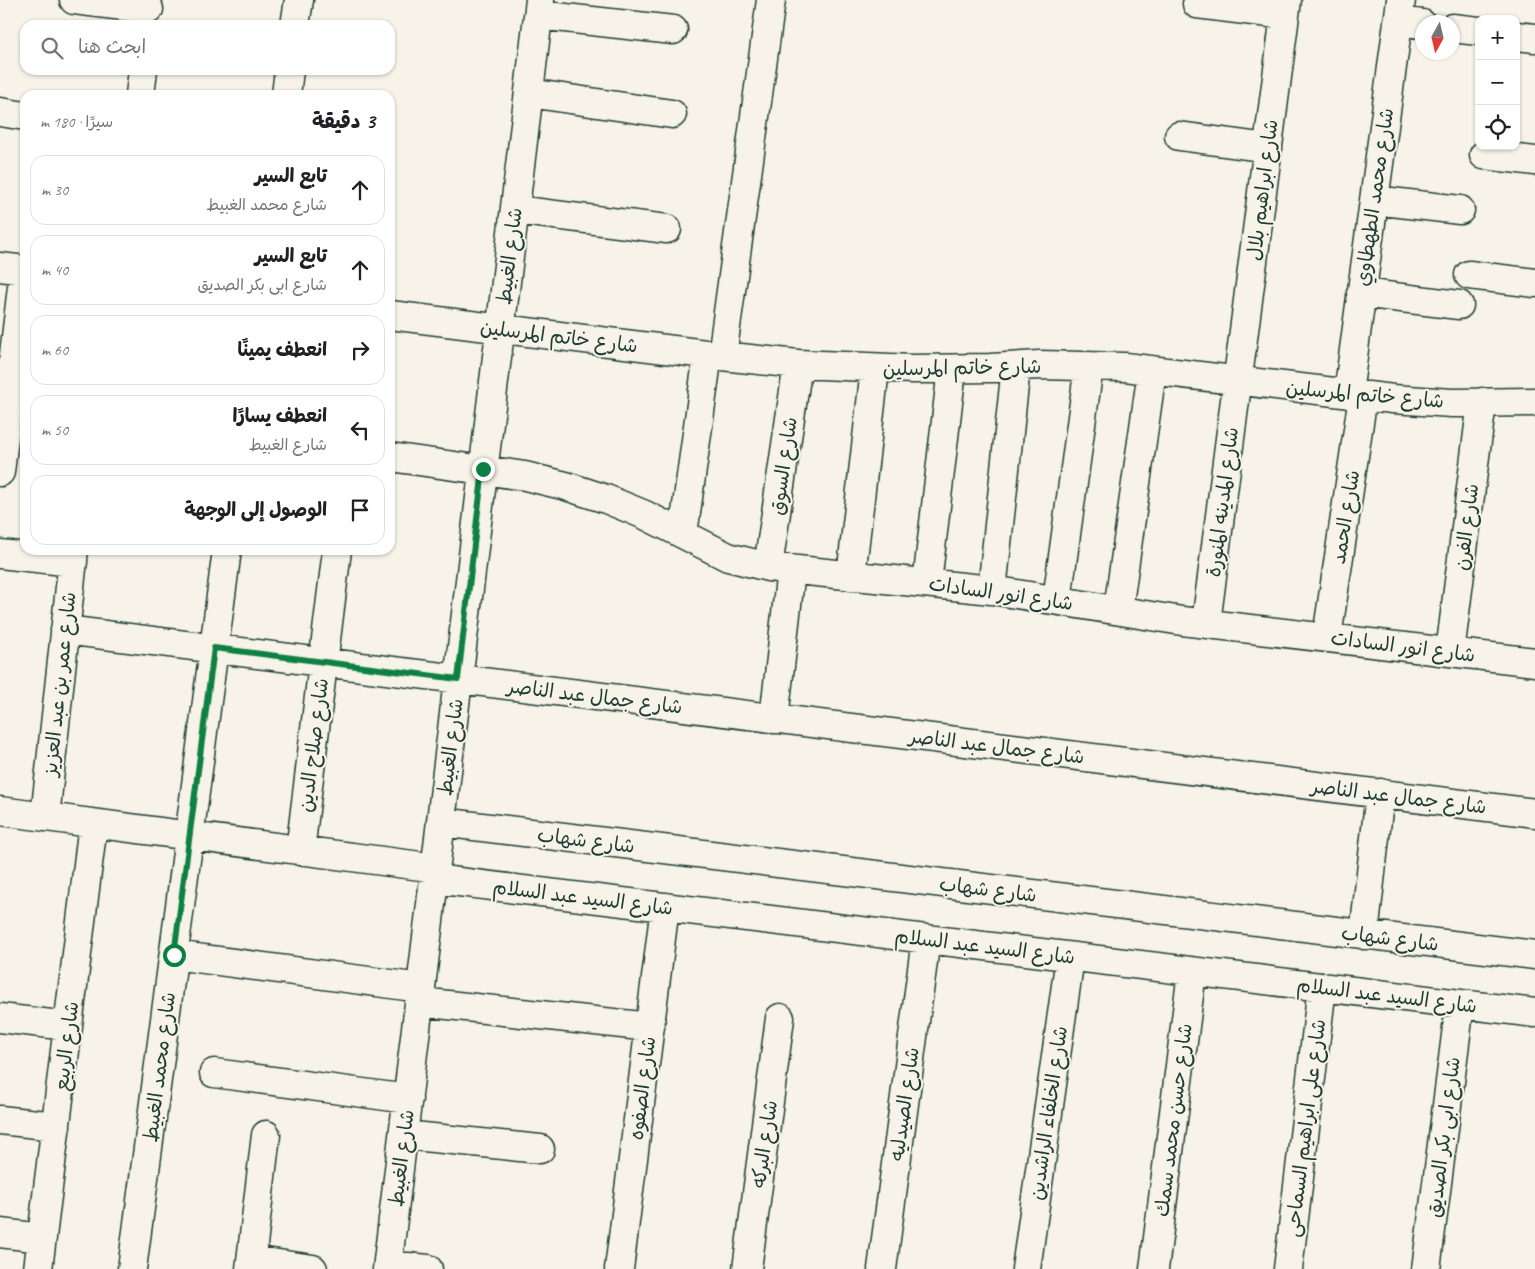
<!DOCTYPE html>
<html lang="ar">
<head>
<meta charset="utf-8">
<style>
  :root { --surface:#fff; --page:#f6f6f6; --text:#202124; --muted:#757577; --line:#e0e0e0 }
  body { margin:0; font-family:Caveat,"Playpen Sans Arabic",sans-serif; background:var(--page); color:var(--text); direction:rtl }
  .controls { position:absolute; right:15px; top:15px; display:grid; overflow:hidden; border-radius:10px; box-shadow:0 1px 4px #0004 }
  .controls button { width:45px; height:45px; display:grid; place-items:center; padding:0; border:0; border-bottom:1px solid var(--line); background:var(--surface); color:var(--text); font:25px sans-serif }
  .compass { position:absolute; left:1415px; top:15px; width:45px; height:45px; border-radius:50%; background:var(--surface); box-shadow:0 1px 4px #0004; rotate:188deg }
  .stop { position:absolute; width:15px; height:15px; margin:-11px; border:4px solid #0b8043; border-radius:50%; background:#fff }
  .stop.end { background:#0b8043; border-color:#fff; box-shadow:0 1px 5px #0008 }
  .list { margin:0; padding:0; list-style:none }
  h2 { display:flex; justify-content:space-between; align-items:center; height:65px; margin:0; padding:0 20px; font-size:21px }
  h2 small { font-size:16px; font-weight:400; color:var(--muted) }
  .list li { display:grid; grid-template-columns:32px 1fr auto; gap:15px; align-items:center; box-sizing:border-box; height:70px; margin:0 10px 10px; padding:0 10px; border:1px solid var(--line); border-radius:15px }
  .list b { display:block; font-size:19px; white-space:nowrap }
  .list p { margin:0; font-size:16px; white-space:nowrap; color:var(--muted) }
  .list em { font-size:16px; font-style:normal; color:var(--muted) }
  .icon { flex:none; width:28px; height:28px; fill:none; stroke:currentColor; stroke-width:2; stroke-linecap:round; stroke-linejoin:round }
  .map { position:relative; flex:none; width:1535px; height:1269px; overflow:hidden; direction:ltr }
  .search { position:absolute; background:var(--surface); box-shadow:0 1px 4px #0004; left:20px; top:20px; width:375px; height:55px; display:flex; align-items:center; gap:12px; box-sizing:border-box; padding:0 18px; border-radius:15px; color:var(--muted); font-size:19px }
  .panel { position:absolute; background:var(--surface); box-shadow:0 1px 4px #0004; left:20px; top:90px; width:375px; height:465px; border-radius:15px; direction:rtl }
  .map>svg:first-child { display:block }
</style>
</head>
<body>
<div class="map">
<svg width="1535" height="1269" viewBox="0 0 1535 1269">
  <rect width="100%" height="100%" fill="#f7f3e8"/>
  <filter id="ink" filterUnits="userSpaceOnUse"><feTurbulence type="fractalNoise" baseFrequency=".02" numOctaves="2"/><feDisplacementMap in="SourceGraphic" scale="10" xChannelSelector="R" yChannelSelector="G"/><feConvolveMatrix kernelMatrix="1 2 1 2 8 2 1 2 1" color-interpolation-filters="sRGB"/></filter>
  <g filter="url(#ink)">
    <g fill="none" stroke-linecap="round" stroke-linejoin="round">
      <defs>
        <path id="minor" d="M74 0 149 9
          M1197 4 1285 15
          M538 15 673 30
          M1398 21 1422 24
          M295 25 299 0
          M1452 28 1479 31
          M1516 36 1535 38
          M529 93 672 114
          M140 95 143 70
          M286 95 289 70
          M0 112 25 116
          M1179 136 1268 148
          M1484 155 1535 161
          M1374 200 1460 210
          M515 210 667 229
          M0 267 25 270
          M1469 275 1535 283
          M1361 293 1459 305
          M390 315 722 356 798 364 913 369 990 368 1039 365 1125 367 1393 399 1452 403 1535 402
          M722 356 771 0
          M1348 394 1401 0
          M390 457 525 476 566 486 606 499 645 515 728 557 768 567 992 590 1182 621 1535 662
          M0 472 24 270
          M683 534 708 354
          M0 554 73 562
          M768 567 798 364
          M851 576 875 369
          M927 583 952 369
          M992 590 1016 367
          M1057 600 1089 366
          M1118 610 1152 371
          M1206 623 1287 0
          M65 630 1535 813
          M1327 637 1363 396
          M1450 652 1482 402
          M774 719 791 570
          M0 811 436 868
          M45 817 74 550
          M441 822 1535 955
          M300 851 337 550
          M434 879 1535 1013
          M1364 935 1380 793
          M174 955 421 988
          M420 1002 650 1027
          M0 1018 68 1026
          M214 1073 408 1099
          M0 1120 56 1126
          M404 1135 540 1149
          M0 1233 42 1238
          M251 1260 313 1269
          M388 1265 428 1269
          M38 1269 93 824
          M132 1269 227 550
          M250 1269 266 1135
          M387 1269 540 0
          M619 1269 665 907
          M747 1269 780 1018
          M882 1269 926 939
          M1026 1269 1070 957
          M1154 1269 1192 972
          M1288 1269 1322 987
          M1426 1269 1460 1004"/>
      </defs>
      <use href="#minor" stroke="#1f3d34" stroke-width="31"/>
      <use href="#minor" stroke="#f7f3e8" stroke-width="28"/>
    </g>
  </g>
  <g fill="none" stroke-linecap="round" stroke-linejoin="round" filter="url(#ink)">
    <path stroke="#0b8043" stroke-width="6" d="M174 955 214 648 458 679 483 469"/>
  </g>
  <g text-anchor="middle" stroke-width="4" stroke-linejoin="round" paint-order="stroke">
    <g font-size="20" fill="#1f3d34" stroke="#f7f3e8">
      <text transform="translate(1262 190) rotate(-83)" y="7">شارع ابراهيم بلال</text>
      <text transform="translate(1374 197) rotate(-82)" y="7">شارع محمد الطهطاوي</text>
      <text transform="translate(509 256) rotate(-83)" y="7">شارع الغبيط</text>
      <text transform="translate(559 336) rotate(7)" y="7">شارع خاتم المرسلين</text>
      <text transform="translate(962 367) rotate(-1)" y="7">شارع خاتم المرسلين</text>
      <text transform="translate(1365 394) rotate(5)" y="7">شارع خاتم المرسلين</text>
      <text transform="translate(783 466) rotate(-82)" y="7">شارع السوق</text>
      <text transform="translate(1222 502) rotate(-83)" y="7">شارع المدينه المنورة</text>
      <text transform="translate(1345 517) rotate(-81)" y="7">شارع الحمد</text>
      <text transform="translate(1466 527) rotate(-83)" y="7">شارع الفرن</text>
      <text transform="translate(1001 593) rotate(8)" y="7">شارع انور السادات</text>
      <text transform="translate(1403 646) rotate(7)" y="7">شارع انور السادات</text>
      <text transform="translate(59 684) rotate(-84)" y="7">شارع عمر بن عبد العزيز</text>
      <text transform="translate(595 696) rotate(7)" y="7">شارع جمال عبد الناصر</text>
      <text transform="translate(313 745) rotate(-83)" y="7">شارع صلاح الدين</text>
      <text transform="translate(997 746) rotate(7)" y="7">شارع جمال عبد الناصر</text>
      <text transform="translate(450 747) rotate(-83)" y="7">شارع الغبيط</text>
      <text transform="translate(1399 796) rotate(7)" y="7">شارع جمال عبد الناصر</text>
      <text transform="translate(586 840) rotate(7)" y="7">شارع شهاب</text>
      <text transform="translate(988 889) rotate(7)" y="7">شارع شهاب</text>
      <text transform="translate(583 897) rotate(7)" y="7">شارع السيد عبد السلام</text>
      <text transform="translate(1390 938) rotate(7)" y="7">شارع شهاب</text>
      <text transform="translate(985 946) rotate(7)" y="7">شارع السيد عبد السلام</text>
      <text transform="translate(1387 995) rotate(7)" y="7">شارع السيد عبد السلام</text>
      <text transform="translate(66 1046) rotate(-83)" y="7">شارع الربيع</text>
      <text transform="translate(159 1067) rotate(-83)" y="7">شارع محمد الغبيط</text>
      <text transform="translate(642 1088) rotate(-83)" y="7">شارع الصفوه</text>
      <text transform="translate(904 1104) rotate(-82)" y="7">شارع الصيدليه</text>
      <text transform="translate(1048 1113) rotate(-82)" y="7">شارع الخلفاء الراشدين</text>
      <text transform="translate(1173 1120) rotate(-83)" y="7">شارع حسن محمد سمك</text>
      <text transform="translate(1305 1128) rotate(-83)" y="7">شارع على ابراهيم السماحى</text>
      <text transform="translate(1443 1137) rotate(-83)" y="7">شارع ابى بكر الصديق</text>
      <text transform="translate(764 1144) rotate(-82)" y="7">شارع البركه</text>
      <text transform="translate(401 1158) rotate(-83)" y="7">شارع الغبيط</text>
    </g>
  </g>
</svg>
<div class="controls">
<button>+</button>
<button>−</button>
<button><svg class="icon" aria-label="locate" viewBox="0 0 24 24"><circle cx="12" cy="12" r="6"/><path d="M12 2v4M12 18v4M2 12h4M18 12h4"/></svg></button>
</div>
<svg class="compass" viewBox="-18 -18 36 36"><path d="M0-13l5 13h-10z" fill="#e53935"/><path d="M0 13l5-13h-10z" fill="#757577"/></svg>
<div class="stop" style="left:174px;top:955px"></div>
<div class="stop end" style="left:483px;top:469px"></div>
<div class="search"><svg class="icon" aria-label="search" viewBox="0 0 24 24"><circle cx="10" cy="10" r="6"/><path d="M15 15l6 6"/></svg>ابحث هنا</div>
<section class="panel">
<h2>3 دقيقة<small>سيرًا · 180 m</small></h2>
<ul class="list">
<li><svg class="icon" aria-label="ahead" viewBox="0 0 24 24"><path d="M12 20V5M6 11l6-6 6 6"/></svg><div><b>تابع السير</b><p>شارع محمد الغبيط</p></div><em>30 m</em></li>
<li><svg class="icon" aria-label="ahead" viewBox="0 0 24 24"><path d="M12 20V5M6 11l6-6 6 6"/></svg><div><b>تابع السير</b><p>شارع ابى بكر الصديق</p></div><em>40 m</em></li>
<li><svg class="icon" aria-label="right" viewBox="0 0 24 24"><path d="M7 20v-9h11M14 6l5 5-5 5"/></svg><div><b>انعطف يمينًا</b></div><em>60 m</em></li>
<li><svg class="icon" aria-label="left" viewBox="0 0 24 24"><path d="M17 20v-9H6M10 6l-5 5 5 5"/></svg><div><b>انعطف يسارًا</b><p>شارع الغبيط</p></div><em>50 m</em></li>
<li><svg class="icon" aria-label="arrive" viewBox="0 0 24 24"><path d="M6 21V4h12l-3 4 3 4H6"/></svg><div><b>الوصول إلى الوجهة</b></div></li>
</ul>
</section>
</div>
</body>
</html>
